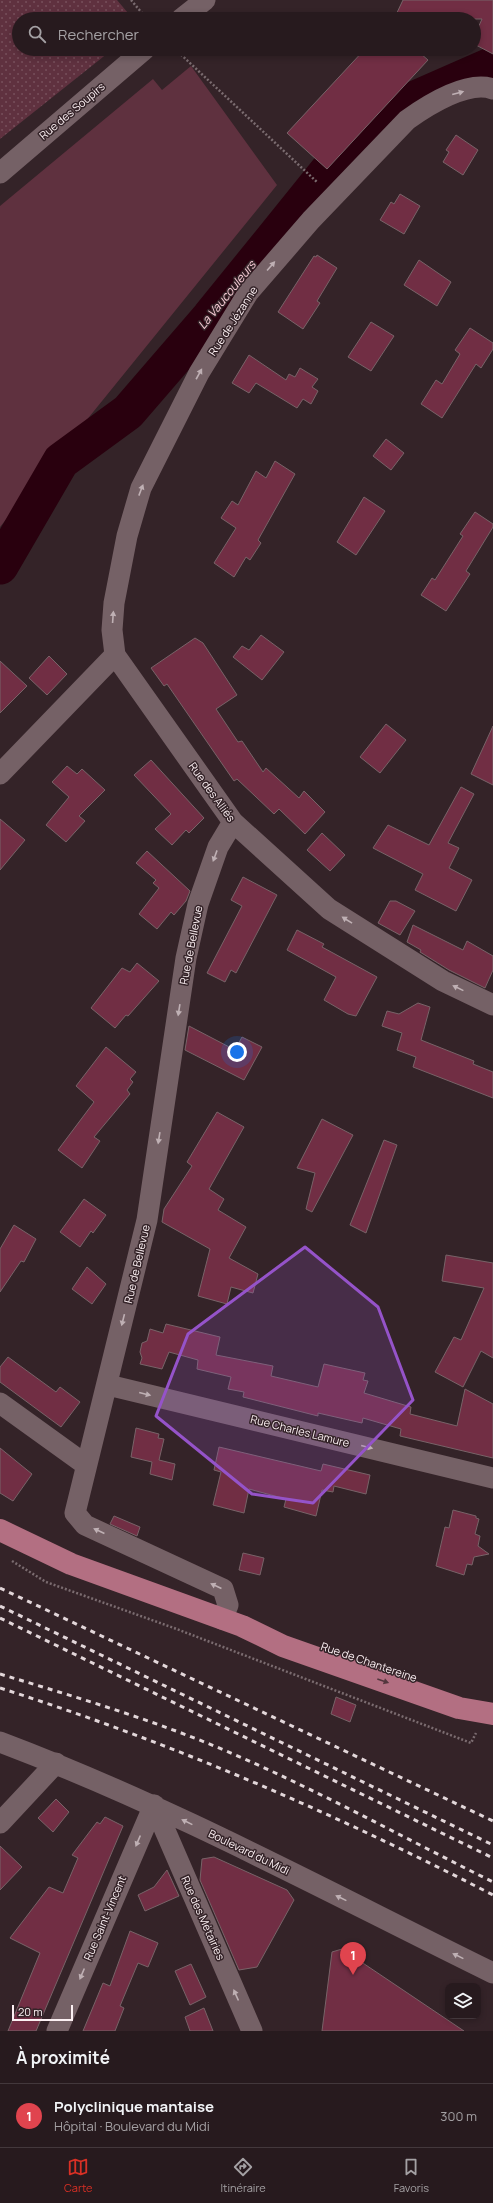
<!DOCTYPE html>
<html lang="fr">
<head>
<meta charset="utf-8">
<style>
  :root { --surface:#271a1e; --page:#33272b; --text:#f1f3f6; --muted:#a4a1a4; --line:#43383c; --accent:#d93025 }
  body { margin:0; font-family:Manrope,sans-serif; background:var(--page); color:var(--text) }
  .controls { position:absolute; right:12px; bottom:12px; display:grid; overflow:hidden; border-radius:8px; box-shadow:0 2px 6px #0003 }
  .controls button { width:36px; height:36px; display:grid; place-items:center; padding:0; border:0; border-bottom:1px solid var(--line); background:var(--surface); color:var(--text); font:20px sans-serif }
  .scale { position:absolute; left:12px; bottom:10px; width:61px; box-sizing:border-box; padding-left:4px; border:2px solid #fcf0f3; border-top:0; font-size:11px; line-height:14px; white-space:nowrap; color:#fcf0f3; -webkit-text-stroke:3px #342328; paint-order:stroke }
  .you { position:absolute; left:237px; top:1052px; width:14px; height:14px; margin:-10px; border:3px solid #fff; border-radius:50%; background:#1a73e8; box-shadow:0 0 0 6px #1a73e833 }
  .badge { display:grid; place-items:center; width:26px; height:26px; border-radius:50%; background:var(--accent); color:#fff; font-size:13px; font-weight:700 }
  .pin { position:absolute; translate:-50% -33px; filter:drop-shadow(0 1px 2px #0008) }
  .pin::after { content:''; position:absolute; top:21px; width:14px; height:12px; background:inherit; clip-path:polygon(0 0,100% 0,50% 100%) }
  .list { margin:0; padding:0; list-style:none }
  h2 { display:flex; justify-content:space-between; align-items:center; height:52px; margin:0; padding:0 16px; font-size:17px }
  h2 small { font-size:13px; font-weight:400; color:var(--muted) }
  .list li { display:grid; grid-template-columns:26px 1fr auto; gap:12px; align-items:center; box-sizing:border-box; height:64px; padding:0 16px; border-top:1px solid var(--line) }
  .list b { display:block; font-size:15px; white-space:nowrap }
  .list p { margin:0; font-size:13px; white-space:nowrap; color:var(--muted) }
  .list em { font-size:13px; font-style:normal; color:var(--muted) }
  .icon { flex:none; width:22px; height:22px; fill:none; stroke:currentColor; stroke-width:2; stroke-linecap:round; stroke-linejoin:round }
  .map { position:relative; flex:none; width:493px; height:2031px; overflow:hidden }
  .search { position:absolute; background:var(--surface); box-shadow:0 2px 6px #0003; left:12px; right:12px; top:12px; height:44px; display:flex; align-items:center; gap:10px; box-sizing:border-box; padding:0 14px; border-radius:22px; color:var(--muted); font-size:15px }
  .sheet { height:116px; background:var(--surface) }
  nav { display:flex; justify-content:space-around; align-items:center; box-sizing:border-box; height:56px; border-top:1px solid var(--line); background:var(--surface); font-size:11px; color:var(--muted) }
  nav a { display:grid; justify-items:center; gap:2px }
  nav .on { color:var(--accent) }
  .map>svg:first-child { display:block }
</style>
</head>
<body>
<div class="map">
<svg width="493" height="2031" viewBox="0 0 493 2031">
  <defs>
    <pattern id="park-dots" width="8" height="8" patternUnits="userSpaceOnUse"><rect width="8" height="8" fill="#5f313f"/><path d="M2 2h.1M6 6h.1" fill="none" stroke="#774f5b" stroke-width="1.8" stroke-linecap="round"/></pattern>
  </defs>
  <rect width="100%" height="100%" fill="#342328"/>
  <path fill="url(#park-dots)" d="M0 0H117L133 19H19V49H113L0 139Z"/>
  <path fill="#5f313f" d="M191 66 277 185 0 527V206L153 79 162 90Z"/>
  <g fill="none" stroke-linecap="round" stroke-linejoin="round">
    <path stroke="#29000e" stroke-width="37" d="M0 566 61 461 128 412 210 317 328 171 411 101 493 65"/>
  </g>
  <path fill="#712e44" stroke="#786368" d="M403 0H493V54L474 44V37L482 19H394Z
    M365 49H423L420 53 428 60 327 169 287 133Z
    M456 135 478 150 463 175 443 162 449 152 446 150Z
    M400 194 420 206 404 234 380 220 391 202 394 204Z
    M317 255 337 268 317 301 320 303 303 329 278 312 314 256 316 257Z
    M419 260 451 282 437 306 404 285Z
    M371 322 394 336 371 371 348 357Z
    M470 328 493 343V349L481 368 476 364 442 418 421 404 436 380 442 384 460 354 455 350Z
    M249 355 286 380 289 374 295 377 300 368 318 379 312 387 318 391 311 404 303 399 297 408 256 383 249 393 232 383Z
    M386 439 404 453 391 470 373 456Z
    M275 461 295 474 258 540 261 543 250 560 246 557 234 577 214 563 236 528 221 518 232 501 238 505 256 471 266 478Z
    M364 497 385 511 356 555 337 542Z
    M475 512 493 524V527L466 571 470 574 446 611 421 595 432 578 435 580 463 536 460 534Z
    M261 635 284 652 262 680 233 657 242 646 249 650Z
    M195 638 203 643 237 695 216 709 238 742 242 741 263 772 266 768 299 798 304 791 325 812 305 834 279 809 274 814 237 779 234 781 167 684 164 686 151 668Z
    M49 656 67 674 47 695 29 678Z
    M0 661 27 686 0 713Z
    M386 724 406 740 380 773 360 757Z
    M493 726V785L471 774Z
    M151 760 204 818 189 833 186 830 172 845 155 829 171 814 134 775Z
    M67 766 77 774 82 769 105 790 79 816 85 821 66 842 46 825 69 797 52 782Z
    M461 787 474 794 448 843 459 848 449 868 472 880 456 911 415 890 423 874 373 848 388 825 429 845Z
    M0 819 25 840 0 870Z
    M322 833 345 855 330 871 307 850Z
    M147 851 190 891 186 901 174 915 171 912 157 929 139 914 159 888 153 883 156 880 136 863Z
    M243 877 277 895 236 973 231 970 225 982 207 973 242 906 231 900Z
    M390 901H396L415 911 400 935 378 923Z
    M413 925 463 950 467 941 493 956V970L485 988 449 970 420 952 421 950 407 942Z
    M297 930 324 944 322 947 377 977 356 1016 348 1014 324 1000 336 977 287 950Z
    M137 963 159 981 128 1016 126 1015 115 1028 91 1008 122 968 130 972Z
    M418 1003 430 1007 421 1040 474 1061 473 1064 493 1072V1098L413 1067 416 1057 397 1050 402 1033 382 1026 387 1011 399 1014Z
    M189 1026 235 1050 242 1037 262 1047 244 1080 185 1050Z
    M106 1047 136 1072 130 1079 133 1082 127 1090 130 1094 94 1137 100 1141 82 1168 58 1150 94 1102 76 1086Z
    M217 1112 244 1127 209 1189 224 1199 218 1210 246 1227 229 1258 258 1274 253 1293 231 1287 227 1304 198 1296 210 1249 162 1222 164 1209 192 1166 187 1162Z
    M322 1119 353 1135 312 1212 306 1209 315 1173 297 1168Z
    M384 1140 397 1145 366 1233 350 1225Z
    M84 1199 106 1215 93 1233 91 1231 80 1247 60 1232Z
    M14 1225 36 1239 24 1262 21 1261 0 1292V1249Z
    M446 1255 493 1263V1358L481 1351 463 1387 435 1372 454 1337 461 1340 484 1288 442 1281Z
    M87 1267 106 1284 92 1304 72 1289Z
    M166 1324 220 1337 216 1355 273 1366 271 1376 318 1387 324 1364 365 1373 363 1380 368 1381 364 1393 411 1407 410 1414 457 1426 465 1389 493 1404V1458L400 1436 401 1429 363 1418 362 1423 318 1413V1416L243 1397 244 1392 228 1389 231 1377 197 1369 198 1360 169 1352 162 1369 140 1364 142 1358 140 1352 142 1343 147 1341 150 1329 163 1333Z
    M8 1357 56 1392 60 1387 80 1402 61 1427 0 1382V1367Z
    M136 1428 159 1434 158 1438 164 1439 159 1460 175 1464 172 1480 150 1474 152 1462 131 1457Z
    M219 1447 321 1471 323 1464 370 1475 366 1494 334 1486 333 1492 322 1490 316 1516 284 1507 286 1499 249 1489 244 1513 213 1505 221 1472 214 1470Z
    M0 1448 32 1474 13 1501 0 1493Z
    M453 1510 476 1516V1518L479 1519 475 1534 480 1536 478 1546 489 1554 474 1557 472 1565 467 1564 464 1575 436 1566 445 1527 449 1528Z
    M114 1516 140 1527 137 1536 110 1524Z
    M243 1553 264 1558 260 1575 239 1570Z
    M336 1697 356 1705 350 1722 331 1714Z
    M56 1799 69 1812 53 1832 38 1818Z
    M105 1817 123 1826 36 2031H8L40 1953 10 1938 49 1887 63 1893 78 1858 72 1855 97 1822 100 1824Z
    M0 1846 22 1867 0 1890Z
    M214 1857 287 1890 294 1900 257 1967 239 1970 200 1880 202 1859Z
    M167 1870 179 1896 145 1911 138 1895 154 1887Z
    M130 1931 158 1943 148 1967 138 1963 120 2006 124 2008 115 2031H83L103 1983 110 1986Z
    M342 1949 464 2031H322L332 1952Z
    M191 1964 206 1997 190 2005 175 1971Z
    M204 2008 213 2031H190L185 2017Z"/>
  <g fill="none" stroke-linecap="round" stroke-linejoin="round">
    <path stroke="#7b6c70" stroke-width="2.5" stroke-dasharray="2 2" stroke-linecap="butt" d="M131 0 147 19
      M175 49 318 183
      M12 1561 46 1582 174 1628 471 1743 476 1733"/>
    <path stroke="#756166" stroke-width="21" d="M181 19 205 0
      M493 89C468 80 428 105 407 120L311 220 248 293 199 373 141 488 127 536 114 603 112 630 115 655 233 822 329 909 443 981 493 1005
      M0 173 145 49
      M0 774 115 655
      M108 1385 493 1478
      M0 1403 86 1465
      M222 1619 228 1605 223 1589 85 1525 75 1513 147 1220 186 958 198 904 218 847 233 822
      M0 1742C170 1806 330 1893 493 1973
      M154 1805 252 2031
      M0 1823 56 1763
      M57 2031 154 1805"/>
    <path stroke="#b36f82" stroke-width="22" d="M0 1530 71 1564 242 1626 283 1646 459 1708 493 1714"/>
    <path stroke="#e2d6d9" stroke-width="3" stroke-dasharray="5 5" stroke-linecap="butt" d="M0 1588 493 1821
      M0 1606 493 1845
      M0 1618 493 1858
      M0 1674C69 1695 140 1716 207 1743 305 1783 398 1835 493 1882
      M0 1688C170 1742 334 1813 493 1895"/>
  </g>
  <defs><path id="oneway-solid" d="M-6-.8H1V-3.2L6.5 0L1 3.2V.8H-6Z"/></defs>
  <g fill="#bfb0b4">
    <use href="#oneway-solid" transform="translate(458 93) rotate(-15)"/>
    <use href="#oneway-solid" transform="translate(271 266) rotate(-49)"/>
    <use href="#oneway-solid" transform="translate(199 374) rotate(-61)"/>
    <use href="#oneway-solid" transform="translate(141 490) rotate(-69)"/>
    <use href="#oneway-solid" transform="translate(113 617) rotate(-86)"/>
    <use href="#oneway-solid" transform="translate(215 856) rotate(110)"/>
    <use href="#oneway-solid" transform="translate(347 920) rotate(-148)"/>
    <use href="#oneway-solid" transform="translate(458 988) rotate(-154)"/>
    <use href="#oneway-solid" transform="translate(179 1010) rotate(99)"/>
    <use href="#oneway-solid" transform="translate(159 1138) rotate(99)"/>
    <use href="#oneway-solid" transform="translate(123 1320) rotate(104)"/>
    <use href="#oneway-solid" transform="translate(145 1394) rotate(14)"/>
    <use href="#oneway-solid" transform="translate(367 1447) rotate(14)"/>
    <use href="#oneway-solid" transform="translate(99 1531) rotate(-155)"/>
    <use href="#oneway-solid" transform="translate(216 1586) rotate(-155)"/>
    <use href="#oneway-solid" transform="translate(187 1822) rotate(-154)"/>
    <use href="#oneway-solid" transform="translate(138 1841) rotate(113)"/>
    <use href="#oneway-solid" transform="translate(341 1898) rotate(-154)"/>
    <use href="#oneway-solid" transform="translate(458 1956) rotate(-154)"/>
    <use href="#oneway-solid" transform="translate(82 1974) rotate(113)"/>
    <use href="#oneway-solid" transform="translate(236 1995) rotate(-114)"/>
  </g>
  <use fill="#54363e" href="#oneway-solid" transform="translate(383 1681) rotate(19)"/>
  <path fill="#9553c9" fill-opacity="0.2" stroke="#9553c9" stroke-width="3" stroke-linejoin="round" d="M305 1247 378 1307 413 1400 313 1503 252 1494 156 1416 188 1334Z"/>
  <g text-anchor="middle" stroke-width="3" stroke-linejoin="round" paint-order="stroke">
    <g font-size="11" fill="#fcf0f3" stroke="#342328">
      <text transform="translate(72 111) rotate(-40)" y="4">Rue des Soupirs</text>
      <text transform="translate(233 321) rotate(-57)" y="4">Rue de Jézanne</text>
      <text transform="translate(212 792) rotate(54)" y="4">Rue des Alliés</text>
      <text transform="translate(191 945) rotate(-79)" y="4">Rue de Bellevue</text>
      <text transform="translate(137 1264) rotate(-77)" y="4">Rue de Bellevue</text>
      <text transform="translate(300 1431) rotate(14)" y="4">Rue Charles Lamure</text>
      <text transform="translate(369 1662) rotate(19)" y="4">Rue de Chantereine</text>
      <text transform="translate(249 1852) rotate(26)" y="4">Boulevard du Midi</text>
      <text transform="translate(105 1918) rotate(-67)" y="4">Rue Saint-Vincent</text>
      <text transform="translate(203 1918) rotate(66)" y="4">Rue des Métairies</text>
    </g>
    <g font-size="12" font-style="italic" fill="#f8ccd6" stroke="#342328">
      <text transform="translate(227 295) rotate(-51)" y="4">La Vaucouleurs</text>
    </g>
  </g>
</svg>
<div class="controls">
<button><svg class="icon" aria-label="layers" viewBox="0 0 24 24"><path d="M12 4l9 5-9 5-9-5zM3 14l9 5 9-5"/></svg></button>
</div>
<div class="scale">20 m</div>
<div class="you"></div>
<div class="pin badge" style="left:353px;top:1975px;background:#e0444e">1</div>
<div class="search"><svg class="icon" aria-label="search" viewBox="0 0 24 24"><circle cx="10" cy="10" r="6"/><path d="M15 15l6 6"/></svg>Rechercher</div>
</div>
<section class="sheet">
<h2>À proximité<small></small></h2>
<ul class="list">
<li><span class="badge" style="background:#e0444e">1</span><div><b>Polyclinique mantaise</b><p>Hôpital · Boulevard du Midi</p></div><em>300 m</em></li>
</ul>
</section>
<nav>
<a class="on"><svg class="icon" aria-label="map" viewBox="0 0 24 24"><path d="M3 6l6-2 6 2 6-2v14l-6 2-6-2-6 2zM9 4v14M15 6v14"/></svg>Carte</a>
<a><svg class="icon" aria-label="directions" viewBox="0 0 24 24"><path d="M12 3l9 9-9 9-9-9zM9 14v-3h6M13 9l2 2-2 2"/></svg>Itinéraire</a>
<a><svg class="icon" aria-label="saved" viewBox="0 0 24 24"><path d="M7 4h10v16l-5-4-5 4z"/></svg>Favoris</a>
</nav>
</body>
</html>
